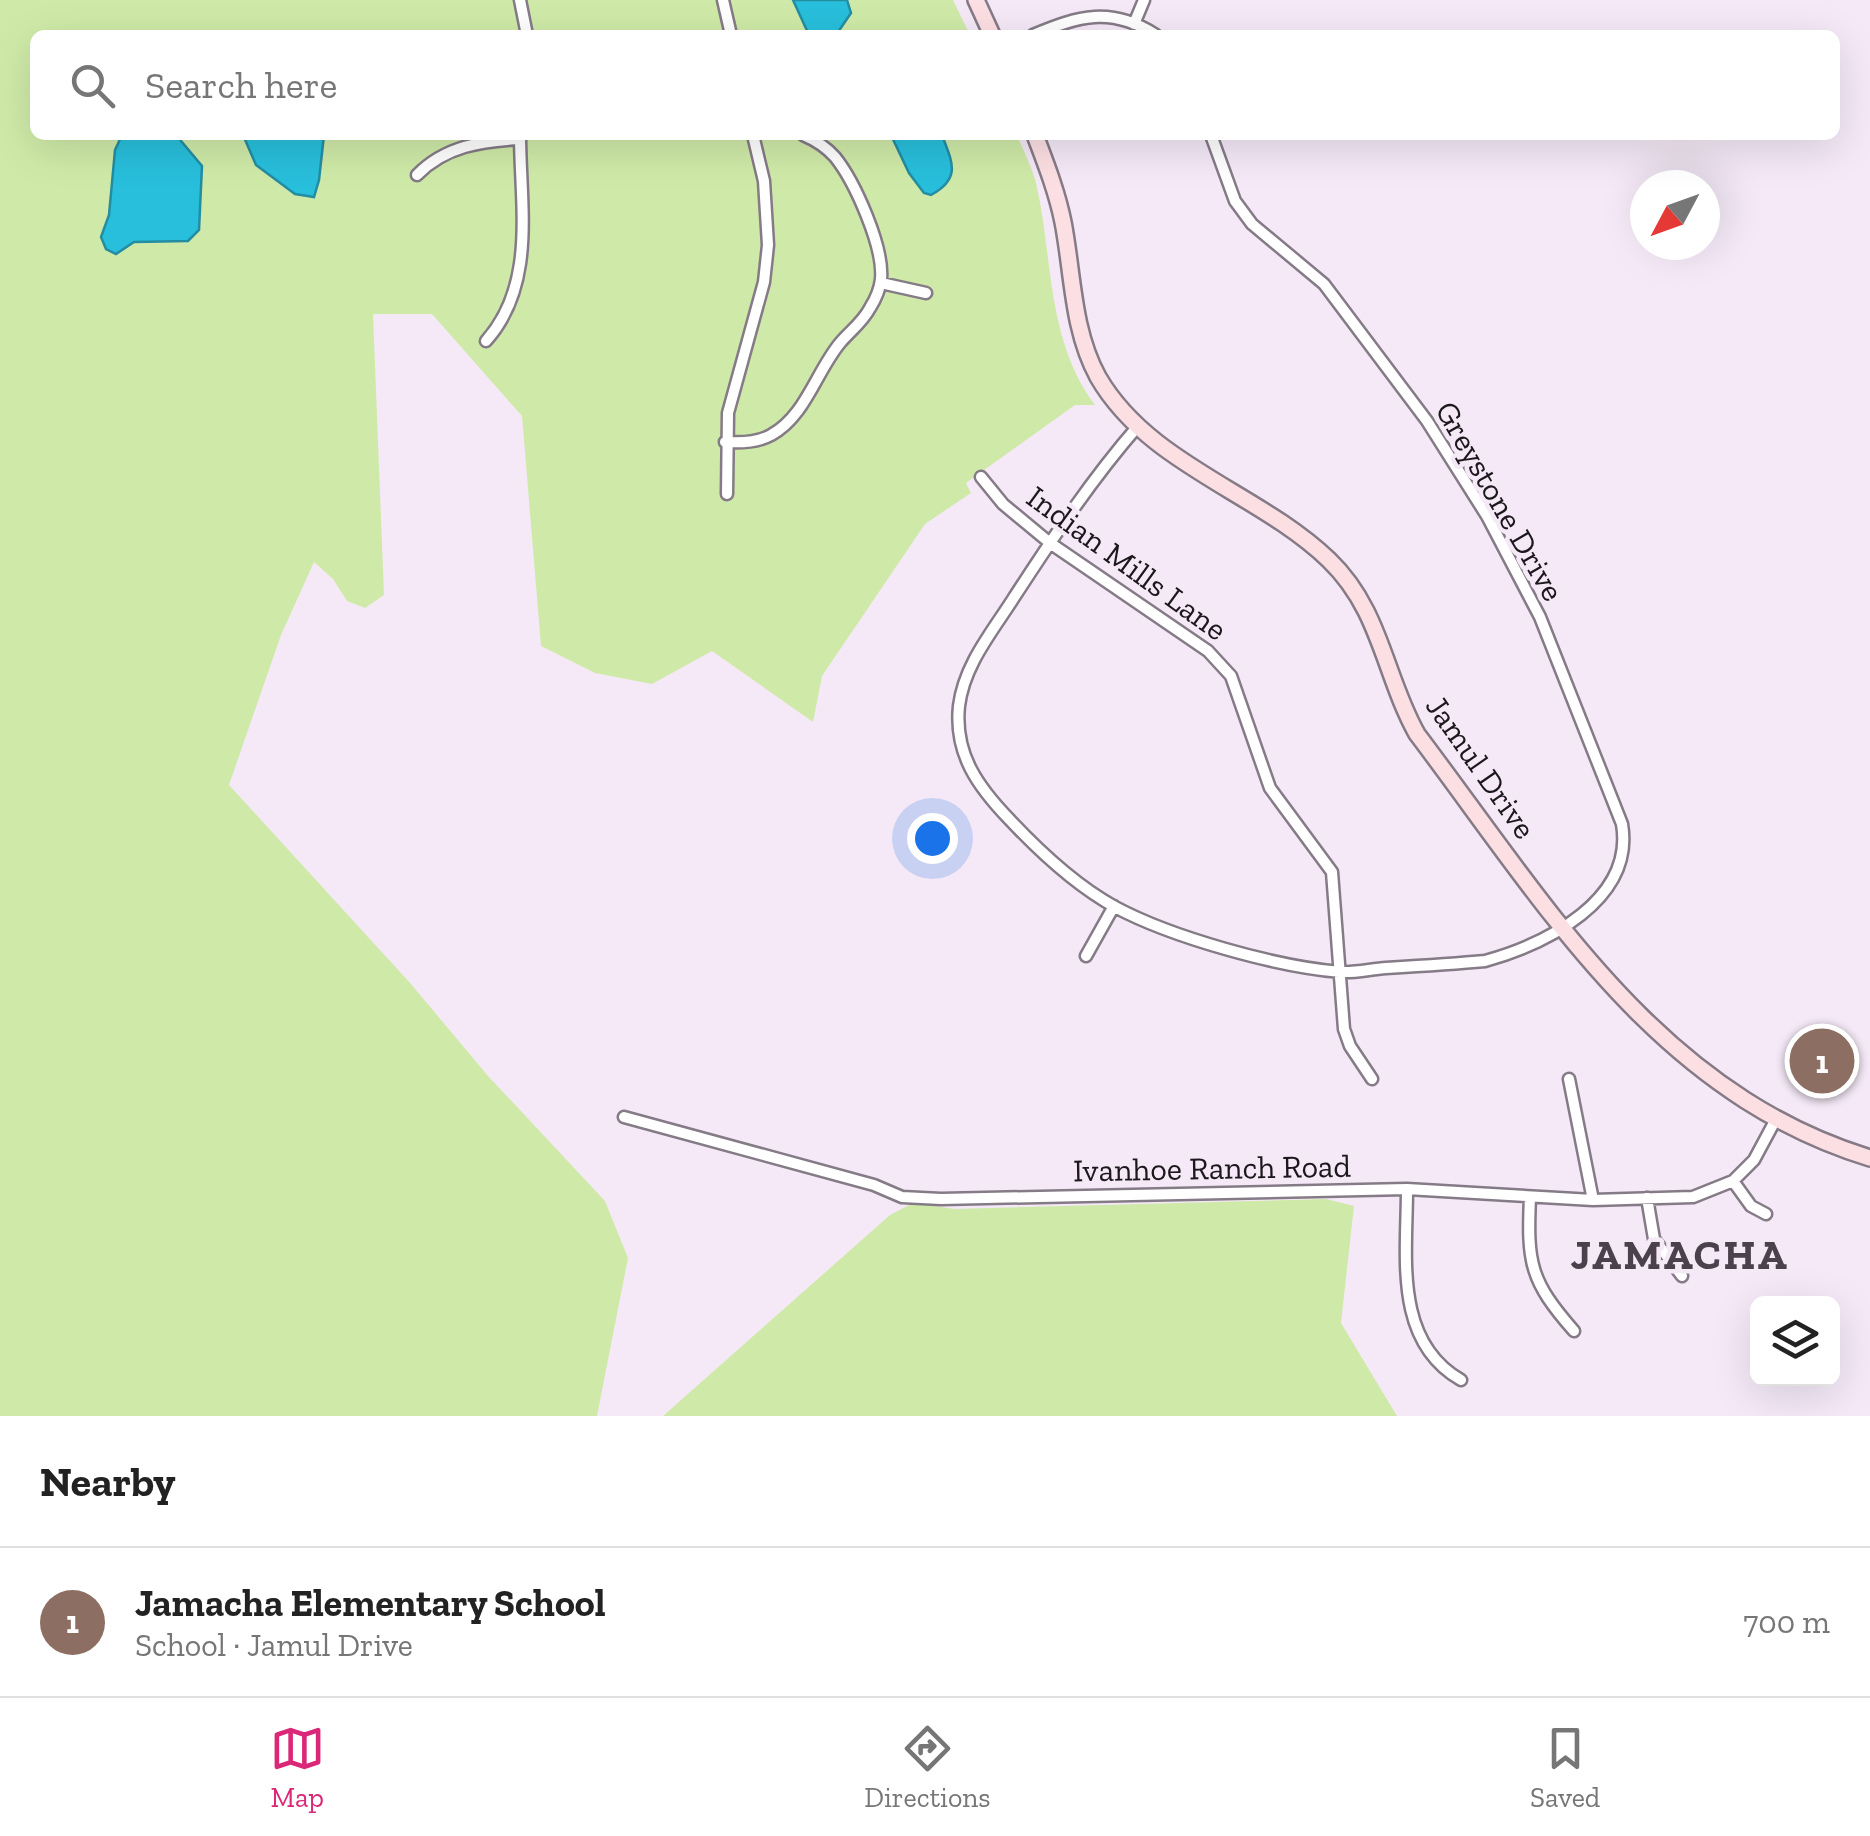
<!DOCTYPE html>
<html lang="en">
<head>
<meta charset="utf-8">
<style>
  :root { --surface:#fff; --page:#f6f6f6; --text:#222; --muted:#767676; --line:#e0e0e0; --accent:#db2777 }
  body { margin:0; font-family:"Zilla Slab",serif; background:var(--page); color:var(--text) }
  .controls { position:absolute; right:30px; bottom:30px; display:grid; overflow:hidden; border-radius:15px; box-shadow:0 10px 40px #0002 }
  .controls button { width:90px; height:90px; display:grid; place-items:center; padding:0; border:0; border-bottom:2px solid var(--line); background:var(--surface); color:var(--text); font:50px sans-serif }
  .compass { position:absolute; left:1630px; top:170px; width:90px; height:90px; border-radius:50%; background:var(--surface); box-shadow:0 10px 40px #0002; rotate:229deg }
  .you { position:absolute; left:932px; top:838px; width:35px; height:35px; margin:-25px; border:8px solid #fff; border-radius:50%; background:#1a73e8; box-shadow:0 0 0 15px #1a73e833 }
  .badge { display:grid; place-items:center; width:65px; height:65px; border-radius:50%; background:var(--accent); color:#fff; font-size:32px; font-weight:700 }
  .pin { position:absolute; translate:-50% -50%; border:5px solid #fff; box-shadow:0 2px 10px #0006 }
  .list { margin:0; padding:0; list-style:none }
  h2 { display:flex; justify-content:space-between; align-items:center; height:130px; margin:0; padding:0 40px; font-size:42px }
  h2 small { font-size:32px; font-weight:400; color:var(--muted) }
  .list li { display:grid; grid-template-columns:65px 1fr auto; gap:30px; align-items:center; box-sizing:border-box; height:150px; padding:0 40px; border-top:2px solid var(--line) }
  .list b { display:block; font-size:38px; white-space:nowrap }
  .list p { margin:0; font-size:32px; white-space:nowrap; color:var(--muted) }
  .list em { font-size:32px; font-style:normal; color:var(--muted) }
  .icon { flex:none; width:55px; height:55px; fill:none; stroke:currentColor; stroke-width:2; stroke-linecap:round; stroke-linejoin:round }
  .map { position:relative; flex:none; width:1870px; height:1416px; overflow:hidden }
  .search { position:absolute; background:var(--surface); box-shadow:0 10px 40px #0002; left:30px; right:30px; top:30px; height:110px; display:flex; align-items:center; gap:25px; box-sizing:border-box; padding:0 35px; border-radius:15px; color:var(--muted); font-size:38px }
  .sheet { height:280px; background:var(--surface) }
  nav { display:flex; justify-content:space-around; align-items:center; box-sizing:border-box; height:140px; border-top:2px solid var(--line); background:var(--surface); font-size:28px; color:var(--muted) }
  nav a { display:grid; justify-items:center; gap:5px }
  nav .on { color:var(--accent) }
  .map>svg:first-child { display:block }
</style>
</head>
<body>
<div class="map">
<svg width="1870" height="1416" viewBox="0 0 1870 1416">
  <rect width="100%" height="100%" fill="#f5e9f7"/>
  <path fill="#cfeaa8" d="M0 0H953L970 35H35V135H1017C1024 152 1033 169 1037 187 1053 261 1047 341 1095 405H1075L966 483 971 493 925 524 822 676 813 722 712 651 652 684 595 673 541 646 522 416 432 314H373L384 595 365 608 347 601 333 579 314 562 281 635 229 785 411 984 488 1076 605 1201 628 1258 597 1416H0Z
    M1326 1199 1354 1206 1341 1323 1397 1416H663L890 1215 913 1203 955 1209Z"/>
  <path fill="#28bfdc" stroke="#248da2" stroke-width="2.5" d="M793 0H847L851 13 836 35H809Z
    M122 135H176L202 166 199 230 188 241 134 242 116 254 106 249 101 237 109 215 115 150Z
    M243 135H324L319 180 314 197 295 194 256 165Z
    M891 135H942C952 162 962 178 931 195L924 193 909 173Z"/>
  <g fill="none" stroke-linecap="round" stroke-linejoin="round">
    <defs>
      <path id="street" d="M520 0 527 35
        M723 0 731 35
        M1134 24 1144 0
        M1033 35C1078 16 1111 6 1156 35
        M417 175C445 146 482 141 520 139
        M881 283 926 293
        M486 341C537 284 520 204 520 135
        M1138 426C1091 480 1052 539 1013 599 992 632 964 665 959 706 954 754 978 787 1010 820 1040 852 1075 885 1115 907 1171 937 1277 967 1341 972 1355 973 1371 969 1386 968 1419 966 1452 964 1485 961 1546 944 1635 900 1622 824L1540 617 1487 516 1427 421 1324 284 1252 224 1235 201 1211 135
        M725 442C740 443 757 443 771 435 805 417 816 372 840 343 850 331 862 323 870 308 875 300 880 289 881 279 884 247 855 182 835 157 826 147 815 140 803 135
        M981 477 1003 504 1050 543 1208 651 1231 676 1270 788 1332 872 1344 1029 1350 1046 1372 1079
        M727 494 728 413 764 282 768 245 764 181 753 135
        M1086 956 1114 906
        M1569 1079 1593 1200
        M624 1117 874 1185 902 1197 941 1199 1407 1189 1593 1200 1693 1197 1733 1181 1754 1160 1776 1119
        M1733 1181 1751 1206 1766 1214
        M1407 1189C1407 1256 1393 1341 1461 1380
        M1530 1197C1527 1263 1530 1281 1574 1331
        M1647 1198 1654 1239 1682 1276"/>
      <path id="secondary" d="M976 0 992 35
        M1035 135C1046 164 1057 192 1063 222 1073 273 1072 330 1098 377 1149 465 1258 492 1329 560 1381 610 1384 675 1417 734 1545 903 1655 1092 1870 1158"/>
    </defs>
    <use href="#street" stroke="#857b87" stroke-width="15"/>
    <use href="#secondary" stroke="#857b87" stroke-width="20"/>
    <use href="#street" stroke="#fff" stroke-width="10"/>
    <use href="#secondary" stroke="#fcdfe3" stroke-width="15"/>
  </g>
  <g text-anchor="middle" stroke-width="9" stroke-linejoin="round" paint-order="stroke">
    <g font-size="32" fill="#1b171c" stroke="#f5e9f7">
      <text transform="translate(1500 501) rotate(60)" y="11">Greystone Drive</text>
      <text transform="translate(1127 563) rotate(36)" y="11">Indian Mills Lane</text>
      <text transform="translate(1481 767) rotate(55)" y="11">Jamul Drive</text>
      <text transform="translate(1212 1168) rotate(-1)" y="11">Ivanhoe Ranch Road</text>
    </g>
    <g font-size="42" font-weight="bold" letter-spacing="2.5" fill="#4a414c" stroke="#f5e9f7">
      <text x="1680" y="1269">JAMACHA</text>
    </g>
  </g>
</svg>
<div class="controls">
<button><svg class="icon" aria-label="layers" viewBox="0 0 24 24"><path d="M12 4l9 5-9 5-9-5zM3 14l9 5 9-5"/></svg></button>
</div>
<svg class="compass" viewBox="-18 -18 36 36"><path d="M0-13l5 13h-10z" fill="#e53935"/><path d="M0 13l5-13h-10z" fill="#767676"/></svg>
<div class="you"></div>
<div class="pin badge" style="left:1822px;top:1061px;background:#8d6e63">1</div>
<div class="search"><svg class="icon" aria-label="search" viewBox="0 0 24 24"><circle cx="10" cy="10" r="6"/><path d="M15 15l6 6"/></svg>Search here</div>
</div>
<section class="sheet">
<h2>Nearby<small></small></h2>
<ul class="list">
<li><span class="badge" style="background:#8d6e63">1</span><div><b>Jamacha Elementary School</b><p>School · Jamul Drive</p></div><em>700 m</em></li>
</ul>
</section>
<nav>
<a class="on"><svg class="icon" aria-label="map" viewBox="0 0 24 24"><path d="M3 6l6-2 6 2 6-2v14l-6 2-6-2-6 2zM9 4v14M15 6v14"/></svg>Map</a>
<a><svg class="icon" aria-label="directions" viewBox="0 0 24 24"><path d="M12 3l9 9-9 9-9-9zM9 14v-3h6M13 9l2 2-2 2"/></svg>Directions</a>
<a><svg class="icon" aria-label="saved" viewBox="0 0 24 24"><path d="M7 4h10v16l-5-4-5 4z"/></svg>Saved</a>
</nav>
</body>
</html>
